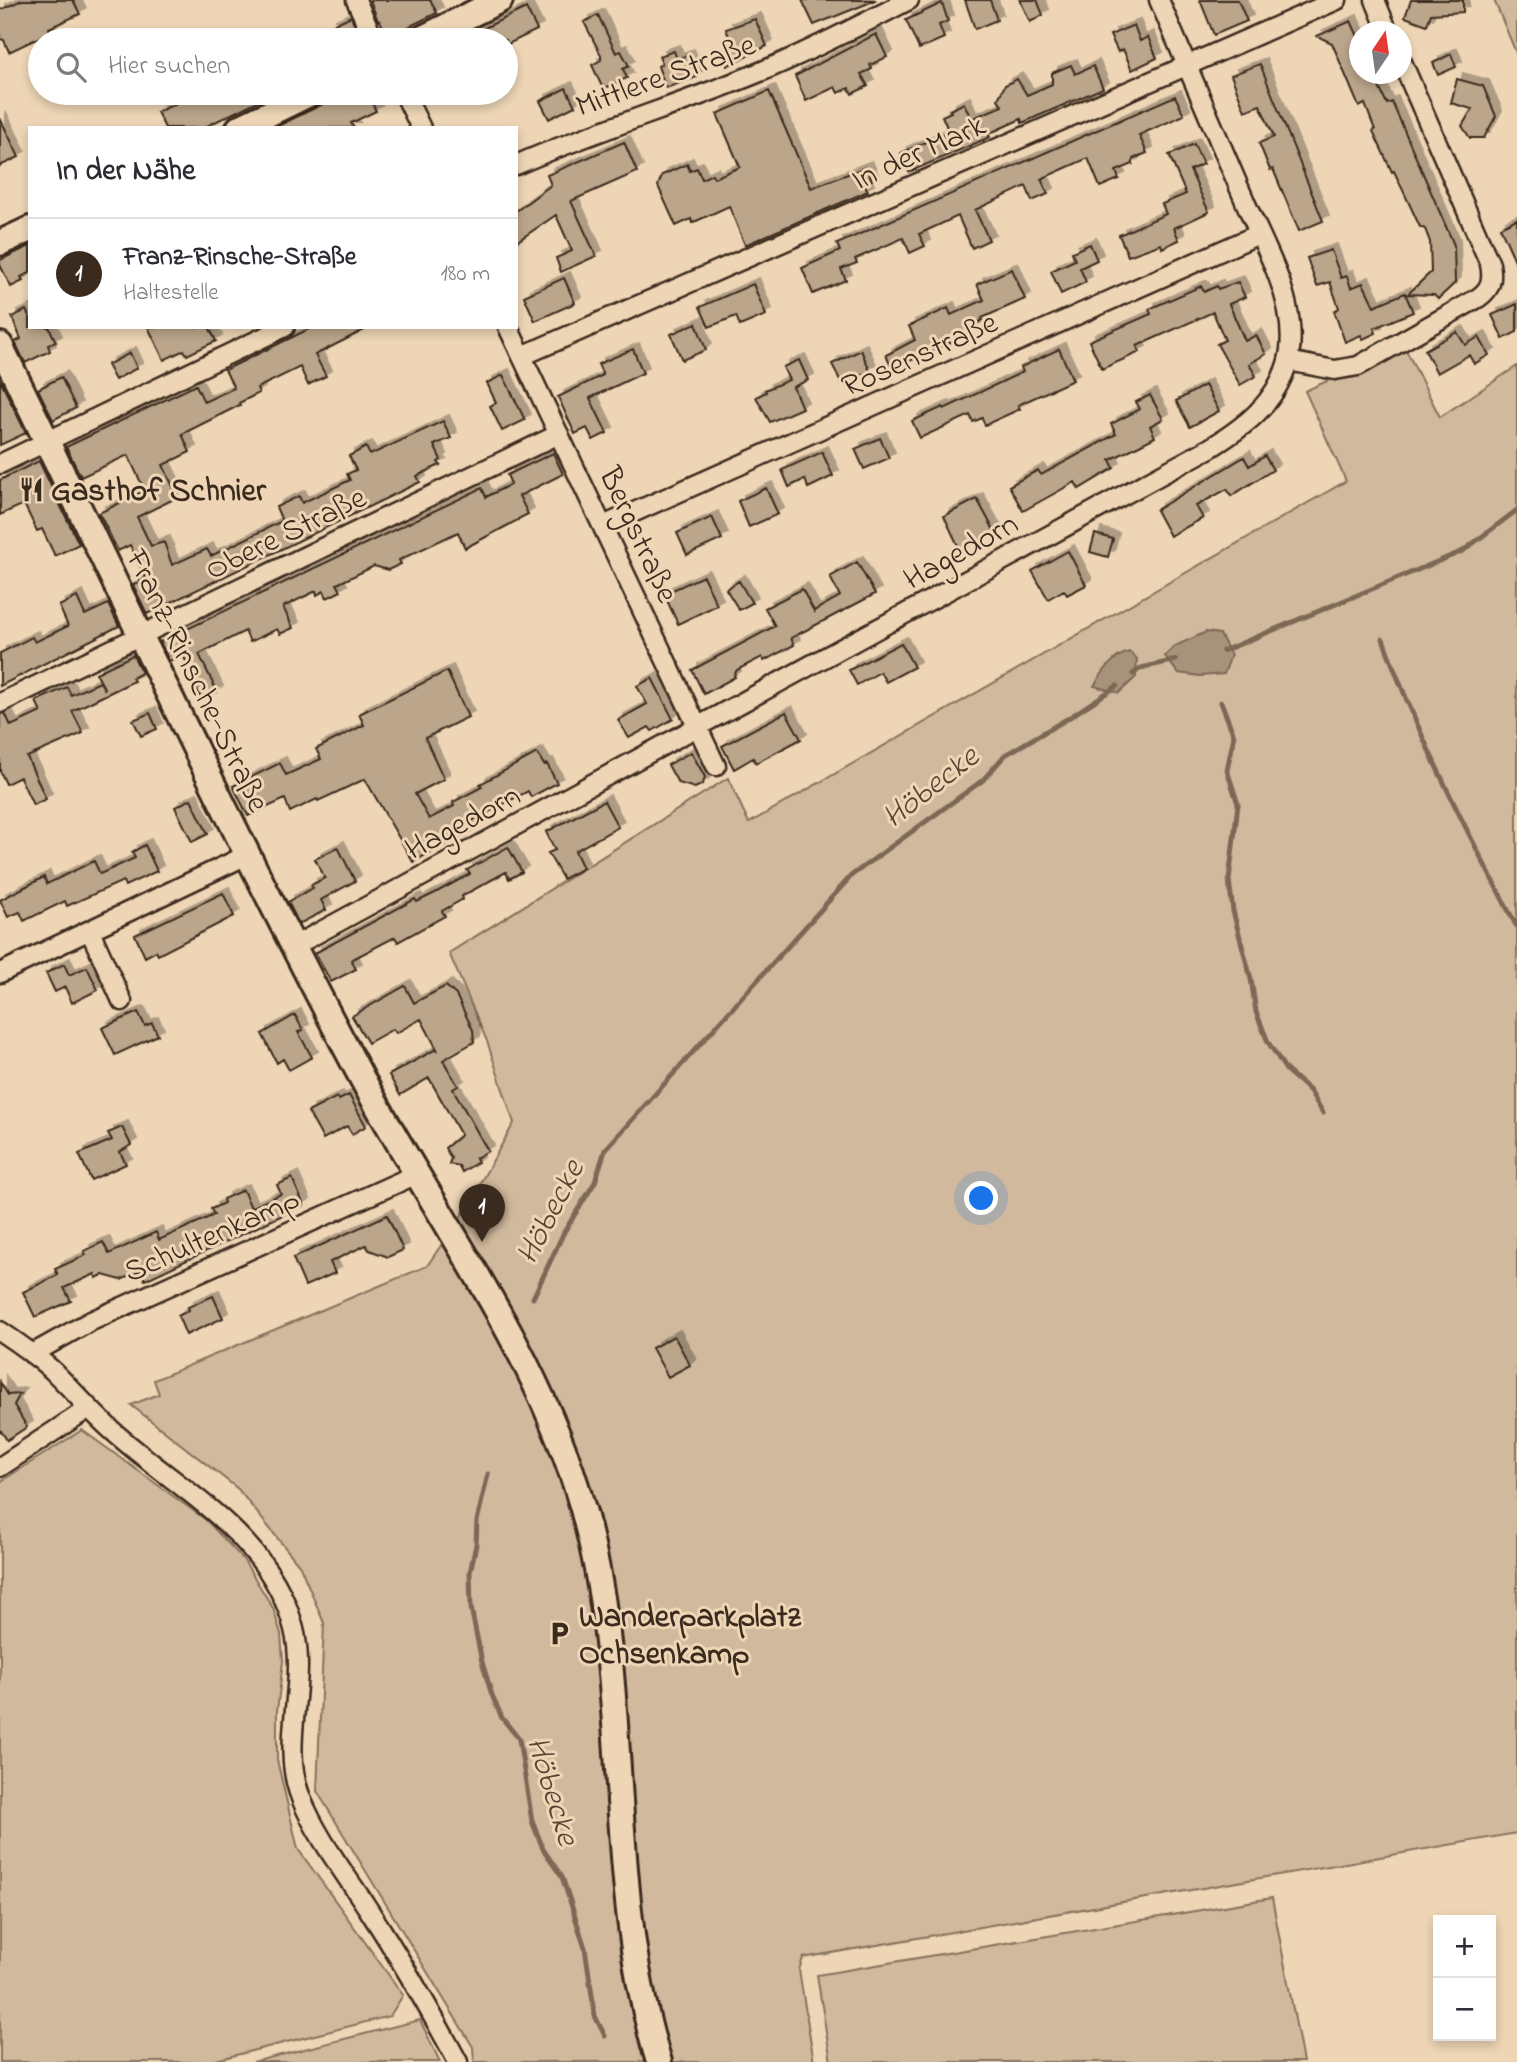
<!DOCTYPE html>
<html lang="de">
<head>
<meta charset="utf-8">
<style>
  :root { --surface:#fff; --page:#f7f7f7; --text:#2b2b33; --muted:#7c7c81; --line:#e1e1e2; --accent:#3b2a1e }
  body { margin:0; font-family:"Indie Flower",sans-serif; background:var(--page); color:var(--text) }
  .controls { position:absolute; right:21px; bottom:21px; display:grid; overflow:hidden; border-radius:0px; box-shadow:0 4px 10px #0003 }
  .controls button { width:63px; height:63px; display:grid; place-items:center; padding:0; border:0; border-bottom:2px solid var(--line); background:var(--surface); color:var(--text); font:35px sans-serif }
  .compass { position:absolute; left:1349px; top:21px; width:63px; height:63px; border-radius:50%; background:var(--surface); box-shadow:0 4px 10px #0003; rotate:13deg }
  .you { position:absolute; left:982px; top:1199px; width:24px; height:24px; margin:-18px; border:5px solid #fff; border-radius:50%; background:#1a73e8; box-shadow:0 0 0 10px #1a73e833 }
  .badge { display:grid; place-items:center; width:46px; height:46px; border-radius:50%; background:var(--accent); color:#fff; font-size:23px; font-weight:700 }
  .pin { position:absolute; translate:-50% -58px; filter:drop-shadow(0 2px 4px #0008) }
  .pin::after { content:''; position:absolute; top:37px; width:24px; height:21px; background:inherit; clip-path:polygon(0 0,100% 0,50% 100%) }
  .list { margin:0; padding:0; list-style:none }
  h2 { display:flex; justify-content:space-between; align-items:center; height:91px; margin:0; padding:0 28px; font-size:30px }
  h2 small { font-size:23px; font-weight:400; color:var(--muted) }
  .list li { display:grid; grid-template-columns:46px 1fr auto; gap:21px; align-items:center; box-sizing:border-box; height:112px; padding:0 28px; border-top:2px solid var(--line) }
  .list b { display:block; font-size:26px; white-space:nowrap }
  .list p { margin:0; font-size:23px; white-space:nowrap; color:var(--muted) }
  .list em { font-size:23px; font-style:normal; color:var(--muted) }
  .icon { flex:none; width:38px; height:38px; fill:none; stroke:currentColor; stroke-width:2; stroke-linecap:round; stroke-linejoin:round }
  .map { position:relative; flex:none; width:1517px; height:2062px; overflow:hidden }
  .search { position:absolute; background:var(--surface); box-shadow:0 4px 10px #0003; left:28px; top:28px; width:490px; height:77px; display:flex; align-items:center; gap:18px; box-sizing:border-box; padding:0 24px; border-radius:38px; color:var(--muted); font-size:26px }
  .panel { position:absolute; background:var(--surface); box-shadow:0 4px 10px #0003; left:28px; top:126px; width:490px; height:203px; border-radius:0px }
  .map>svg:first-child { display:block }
</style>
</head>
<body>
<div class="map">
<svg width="1517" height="2062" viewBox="0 0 1517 2062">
  <defs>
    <filter id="shadow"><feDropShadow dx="6" dy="-6" stdDeviation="0" flood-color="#0004"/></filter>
  </defs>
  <rect width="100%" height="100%" fill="#edd5b5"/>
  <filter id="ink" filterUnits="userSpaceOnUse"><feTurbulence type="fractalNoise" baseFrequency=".0143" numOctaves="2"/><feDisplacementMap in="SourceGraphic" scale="14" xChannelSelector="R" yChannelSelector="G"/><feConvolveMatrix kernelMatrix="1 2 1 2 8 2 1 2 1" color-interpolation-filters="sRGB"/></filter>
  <g filter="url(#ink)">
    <path fill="#d0b99c" stroke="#86725d" stroke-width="2" d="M1494 0H1517V55Z
      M1404 346 1440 417 1517 366V1833L803 1958 799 1970 814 2062H474L473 2047 317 1791 324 1623 300 1566 238 1489 131 1405 159 1394 154 1380 427 1266 465 1210 514 1123 487 1041 449 953 728 778 749 823 1346 481 1305 391Z
      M82 1430 206 1520 243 1559 273 1608 281 1634 283 1661 277 1711V1760L298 1849 403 1995 390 2016 208 2062H0V1482Z
      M1272 1898 1303 2062H831L817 1975Z
      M420 2020 440 2062H253Z"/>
    <path fill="#a7927a" stroke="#7c6855" stroke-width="2" d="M1206 632 1220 634 1231 655 1224 674 1200 676 1178 673 1165 656 1175 646Z
      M1130 652 1137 659 1136 677 1119 693 1094 686C1103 672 1113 655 1130 652Z"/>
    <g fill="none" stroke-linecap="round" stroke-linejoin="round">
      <path stroke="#7c6855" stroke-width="5" d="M1383 639C1419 738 1468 834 1517 927
        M1223 651 1463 551 1517 510
        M1133 674 1141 668 1176 660
        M1221 702 1234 736 1227 770 1238 804 1229 880 1233 911 1251 979 1256 1012 1268 1042 1286 1070 1310 1091 1323 1113
        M533 1298 564 1232 595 1182 605 1150 852 875 983 780 1005 755 1067 719 1117 686
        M488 1474 477 1521 476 1545 470 1572 471 1608 482 1662 492 1695 502 1718 519 1739 532 1821 544 1851 562 1877 570 1901 585 1948 595 2016 605 2036"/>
    </g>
    <path fill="#bba68b" stroke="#3b2a1e" stroke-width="2" filter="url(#shadow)" d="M22 0H73L80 14 49 28 51 32 9 52 4 40 0 39V10Z
      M370 0H430L437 13 388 37 380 21H378Z
      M802 0H876L814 25Z
      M965 0H990L997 20 975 29Z
      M1020 0H1037L1043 15 1030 22Z
      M1200 0H1238L1247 21 1214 35Z
      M1411 0H1463V12L1431 14 1427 25 1405 17Z
      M942 3 948 21 939 25 944 38 919 49 906 20Z
      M526 8 537 30 506 45V40H459Z
      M598 15 616 53 621 51 629 66 623 69 627 78 603 89 592 65 601 60V55L584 22Z
      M351 16 357 31 336 40 330 26Z
      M755 19 767 46 727 66 720 52 733 46 726 29Z
      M1351 21 1360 41V74H1373L1387 104 1392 102 1454 245 1455 283 1438 299 1434 295 1408 294 1431 272 1430 242 1425 229 1420 227 1394 171 1392 172 1373 131 1375 130 1365 104 1359 107 1332 43 1317 36Z
      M1134 25 1140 41 1148 37 1157 58 1132 70 1123 49 1118 52 1110 35Z
      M876 34 887 57 870 65 872 69 861 74 868 86 852 94 849 88 838 93 835 87 806 101 795 76Z
      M674 51 677 59 688 55 697 77 666 88 658 66 662 64 659 56Z
      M1451 54 1456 67 1438 75 1433 63Z
      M1260 64 1323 221 1299 231 1273 169 1270 170 1259 143 1274 137 1260 105 1245 111 1231 75Z
      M1071 65 1075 74 1093 66 1103 88 1022 123 1021 119 988 134 990 137 909 172 901 153 949 132 942 116 951 112 950 110 964 103 971 119 1002 106 998 99 1005 85 1017 79 1027 95 1052 84V73Z
      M1457 79 1483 86 1496 116 1484 138H1470L1462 126 1472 109 1451 103Z
      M566 88 575 106 549 119 540 101Z
      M769 91 811 188 866 167 872 180 864 183 868 191 745 245 729 206 692 223 691 219 676 226 658 186 662 175 687 164 690 171 697 168 702 179 712 174 714 178 740 167 717 114Z
      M169 93H274L203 128H165L157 112 175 104Z
      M345 93H367L376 111 351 123 354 128H274Z
      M1175 96 1184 115 1139 135 1147 153 1133 159V164L1116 171 1119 179 1100 187 1088 158 1041 179 1048 194 1032 201 1026 186 975 210 989 240 972 248 958 216 919 234 925 246 910 253 903 238 855 259 857 263 841 269 846 280 813 294 802 268 840 251 837 244Z
      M0 118 19 157 0 166Z
      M624 142 637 172 571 201 596 256 561 272 556 258 572 251 556 215 516 242V211L551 185 547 175Z
      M1194 144 1203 164 1190 170 1209 212 1174 228 1179 240 1162 248 1161 244 1128 256 1119 235 1166 214 1162 204 1186 194 1169 155Z
      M1517 219V265L1500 227Z
      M1090 244 1097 260 1080 268 1086 282 1061 294 1051 271 1075 260 1072 252Z
      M30 246V273L21 277 23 281 11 287 0 265V260Z
      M1331 250 1341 278 1347 276 1351 288 1363 283 1374 306 1405 293 1413 312 1374 328 1376 333 1363 339 1361 335 1345 342 1334 311 1339 308 1330 282 1317 286 1307 258Z
      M1012 269 1025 299 982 318 983 320 973 325 975 328 961 338 892 369 886 355 915 340 909 326 948 308 951 315 984 300 977 284Z
      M564 278 575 303 535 321 524 296Z
      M1238 282 1245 297 1229 304 1245 341 1256 335 1266 354 1249 364 1256 376 1240 385 1217 344 1225 340 1213 312 1137 346 1140 352 1102 369 1089 341 1151 314 1149 309 1201 286 1204 292 1217 286 1218 289Z
      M753 284 766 315 740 326 736 316 709 327 700 307Z
      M1517 304V332L1503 339 1492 315Z
      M26 310 30 318V327H49L56 342 48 345 50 351 25 363 15 342 21 339 12 317Z
      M696 323 706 350 682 360 671 334Z
      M148 327H209L216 341 187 355 184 350 164 360Z
      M313 327H370L315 355 326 376 308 385 300 367 257 388 259 393 239 403 240 405 182 434 190 452 163 465 178 497 137 517 151 546 164 542 172 565 207 549 211 556 282 521 276 507 299 496 302 503 350 480 347 474 356 470 349 456 366 447 370 455 443 421 451 438 434 445 441 460 438 462 440 465 417 476 420 482 147 614 133 585 146 578 130 545 118 551 99 513 145 491 128 455 81 477 66 447 196 385 204 402 234 388 225 370Z
      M1457 332 1465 345 1479 337 1489 355 1474 364 1469 355 1437 373 1425 350Z
      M633 349 643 373 590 398 607 433 593 440 587 428 575 434 558 397 603 375 598 364Z
      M1059 349 1073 380 1018 405 1020 409 985 425 982 418 973 422 970 415 920 438 912 421 943 407 944 409 1023 372 1021 367Z
      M861 350 870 371 842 384 832 364Z
      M130 353 137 368 115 380 107 365Z
      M799 360 808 380 793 387 802 408 770 422 756 397 766 392 765 390 789 380 783 367Z
      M503 375 525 420 502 431 490 406 496 403 487 383Z
      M61 377 76 408 53 420 38 389Z
      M0 380 26 433 0 445Z
      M1205 385 1219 411 1190 427 1176 401Z
      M1150 395 1163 419 1150 426 1155 437 1110 460 1114 468 1079 489 1075 482 1023 511 1009 486 1038 470 1041 475 1116 434 1111 424 1140 409 1136 402Z
      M880 438 889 458 864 469 855 449Z
      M822 452 833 476 808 488 805 479 789 487 782 470Z
      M553 453 563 474 519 496 528 514 518 519V520L465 548 458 532 399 560 401 564 388 570 374 566 337 584 341 591 327 598 324 591 317 595 316 591 283 607 293 628 280 634 277 629 250 642 245 631 199 654 217 692 201 699 194 683 196 682 183 655 169 661 160 642 482 488 486 497 511 484 507 475Z
      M1265 456 1273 470 1231 496 1227 489 1196 506 1203 518 1170 536 1156 510 1244 457 1249 466Z
      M39 461 79 544 55 556 42 529 37 531 24 504 0 515V480Z
      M766 488 778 514 749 527 738 501Z
      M977 499 995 532 960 550 944 516Z
      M712 517 722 539 687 555 677 533Z
      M1095 534 1113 539 1108 557 1090 552Z
      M1068 551 1086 585 1067 595 1064 590 1048 599 1032 571Z
      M857 562 875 594 791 638 794 645 764 661 762 657 737 670 734 675 735 677 704 694 692 670 775 626 765 608 802 589 815 613 814 611 840 596 830 577Z
      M703 576 717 605 678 624 664 594Z
      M739 581 752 603 739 610 726 589Z
      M77 597 85 615 108 604 119 626 0 686V653L32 637 35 642 68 626 59 606Z
      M901 643 914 667 886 682 880 672 857 685 849 670Z
      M133 655 142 673 132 678 134 681 72 711 83 733 27 757 46 799 33 805 20 777 6 784 0 771V714L5 713 11 726 41 712 36 701 67 687 71 695 100 682 105 690 96 673Z
      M447 671 468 717 425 738 444 779 415 794 429 819 454 806 453 802 482 787 480 784 537 753 544 765 547 764 557 783 531 797 528 791 466 824 470 831 413 862 365 779 318 801 317 799 290 812 285 799 248 816 233 786 280 763 286 775 321 759 316 749 364 725 359 714Z
      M652 678 673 719 652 731 649 727 629 738 618 720 647 704 637 686Z
      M786 712 801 739 756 763 753 758 734 769 722 746Z
      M150 713 157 729 141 736 133 720Z
      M691 752 705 777 703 784 695 788 678 783 668 765Z
      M191 799 208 834 192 842 175 807Z
      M604 801 618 827 575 851 583 868 563 879 548 853 555 850 546 832Z
      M145 845 157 871 125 886 123 881 67 906 65 901 24 921 20 912 8 917 0 900 44 877 47 884 94 861 100 874 135 858 132 852Z
      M338 847 355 881 321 900 326 910 299 924 288 902 313 888 311 885 325 878 315 859Z
      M508 847 522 872 509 879 506 872 462 896 463 899 442 911 445 916 398 942 395 937 351 960 356 969 331 982 315 953 415 899 417 902 435 893 470 874 467 870Z
      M223 893 234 916 158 955 156 951 145 957 135 935Z
      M64 964 69 975 87 967 98 990 72 1003 65 987 55 992 46 973Z
      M405 986 414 1003 446 986 456 995 473 1030 474 1042 443 1060 458 1086 453 1089 488 1151 476 1158 478 1162 462 1172 459 1166 449 1164 451 1158 445 1148 461 1135 429 1078 400 1095 389 1075 436 1049 438 1051 421 1019 396 1033 393 1029 368 1043 352 1016Z
      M138 1012 145 1026 152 1023 158 1035 115 1055 102 1028Z
      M295 1015 303 1030 298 1032 312 1057 289 1070 283 1059 277 1063 262 1034Z
      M349 1095 366 1126 352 1134 347 1126 323 1139 308 1112 337 1097 339 1100Z
      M122 1127 131 1145 120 1152 126 1164 91 1180 79 1154 112 1140 108 1133Z
      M292 1178 304 1205 145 1280 141 1271 121 1280 103 1275 96 1278 95 1274 64 1288 71 1301 35 1317 23 1292 58 1275 55 1269 86 1255 84 1251 103 1242 109 1254 156 1232 159 1240 214 1215 211 1209 224 1203 223 1199 243 1190 251 1208 281 1194 277 1185Z
      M387 1215 403 1250 388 1257 369 1250 366 1245 330 1262 335 1273 305 1286 293 1258Z
      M213 1296 223 1318 186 1335 178 1316 189 1310 188 1307Z
      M674 1336 690 1365 668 1377 652 1348Z
      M0 1382 8 1395 20 1394 14 1405 27 1427 7 1440 1 1431 0 1433Z"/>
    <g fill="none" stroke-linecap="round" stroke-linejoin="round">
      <defs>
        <path id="street" d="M356 0 374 40
          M1375 0 1388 32
          M404 93 421 128
          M516 165C596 130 680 105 760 72 811 51 860 25 909 0
          M508 327 716 766
          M522 356 1337 0
          M1288 361 1335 370 1358 366 1478 298C1491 289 1493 280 1490 264L1402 62
          M0 464 285 327
          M603 526 1259 234
          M0 703 559 434
          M90 931 122 1001
          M294 946 1210 448C1244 427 1275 404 1287 364 1292 348 1291 327 1288 311 1282 277 1261 238 1247 206 1218 138 1189 69 1159 0
          M0 973 247 855
          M0 1331C18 1343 35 1355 51 1369 73 1390 92 1413 115 1433 180 1491 271 1536 294 1629 308 1684 279 1744 301 1798 318 1840 348 1877 372 1915 403 1963 431 2012 458 2062
          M32 1354 89 1322 417 1174
          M0 1467 89 1408"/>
        <path id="secondary" d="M419 40 500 0
          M239 128 311 93
          M0 243 30 229
          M0 345C118 586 231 830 356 1067 430 1208 529 1336 577 1489 636 1674 601 1875 659 2062"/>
      </defs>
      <use href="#street" stroke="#3b2a1e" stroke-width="23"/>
      <use href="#secondary" stroke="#3b2a1e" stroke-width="30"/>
      <use href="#street" stroke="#edd5b5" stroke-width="18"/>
      <use href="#secondary" stroke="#edd5b5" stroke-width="24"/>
    </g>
  </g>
  <defs>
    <symbol id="restaurant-bare" viewBox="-9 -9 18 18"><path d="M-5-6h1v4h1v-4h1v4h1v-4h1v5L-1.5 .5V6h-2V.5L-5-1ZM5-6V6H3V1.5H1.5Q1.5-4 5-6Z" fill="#3b2a1e" stroke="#edd5b5" stroke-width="2.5" paint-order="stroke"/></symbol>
    <symbol id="parking-bare" viewBox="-9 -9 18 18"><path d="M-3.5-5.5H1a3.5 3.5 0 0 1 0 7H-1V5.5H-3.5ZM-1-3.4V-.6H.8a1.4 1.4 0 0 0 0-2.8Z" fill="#3b2a1e" stroke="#edd5b5" stroke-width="2.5" paint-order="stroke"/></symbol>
  </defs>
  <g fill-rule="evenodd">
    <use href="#restaurant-bare" x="14" y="472" width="35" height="35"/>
    <use href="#parking-bare" x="542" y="1616" width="35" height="35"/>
  </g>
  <g text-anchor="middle" stroke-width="6" stroke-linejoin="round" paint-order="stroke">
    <g font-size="32" fill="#3b2a1e" stroke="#edd5b5">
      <text transform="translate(665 74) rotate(-20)" y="11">Mittlere Straße</text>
      <text transform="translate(918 151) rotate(-24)" y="11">In der Mark</text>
      <text transform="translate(919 353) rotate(-24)" y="11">Rosenstraße</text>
      <text transform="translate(285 532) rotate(-26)" y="11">Obere Straße</text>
      <text transform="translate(640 534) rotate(65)" y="11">Bergstraße</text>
      <text transform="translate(960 550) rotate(-29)" y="11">Hagedorn</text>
      <text transform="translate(199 680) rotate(64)" y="11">Franz-Rinsche-Straße</text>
      <text transform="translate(462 821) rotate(-28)" y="11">Hagedorn</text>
      <text transform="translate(211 1234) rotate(-24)" y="11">Schultenkamp</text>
    </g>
    <g font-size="32" font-weight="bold" fill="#3b2a1e" stroke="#edd5b5" text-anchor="start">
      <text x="51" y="500">Gasthof Schnier</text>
      <text x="579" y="1626">Wanderparkplatz<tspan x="579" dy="37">Ochsenkamp</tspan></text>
    </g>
    <g font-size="33" font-style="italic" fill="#564435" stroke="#edd5b5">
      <text transform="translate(929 785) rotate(-38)" y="12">Höbecke</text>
      <text transform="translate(548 1211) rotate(-63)" y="12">Höbecke</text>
      <text transform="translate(555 1790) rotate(73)" y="12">Höbecke</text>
    </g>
  </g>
</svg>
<div class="controls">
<button>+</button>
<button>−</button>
</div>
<svg class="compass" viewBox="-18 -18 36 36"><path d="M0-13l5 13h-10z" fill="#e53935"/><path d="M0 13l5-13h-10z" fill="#7c7c81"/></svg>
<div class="you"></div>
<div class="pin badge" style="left:482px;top:1242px">1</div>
<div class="search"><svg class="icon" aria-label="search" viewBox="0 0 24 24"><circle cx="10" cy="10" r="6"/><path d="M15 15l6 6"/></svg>Hier suchen</div>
<section class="panel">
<h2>In der Nähe<small></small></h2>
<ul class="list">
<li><span class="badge">1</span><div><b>Franz-Rinsche-Straße</b><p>Haltestelle</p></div><em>180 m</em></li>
</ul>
</section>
</div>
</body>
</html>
